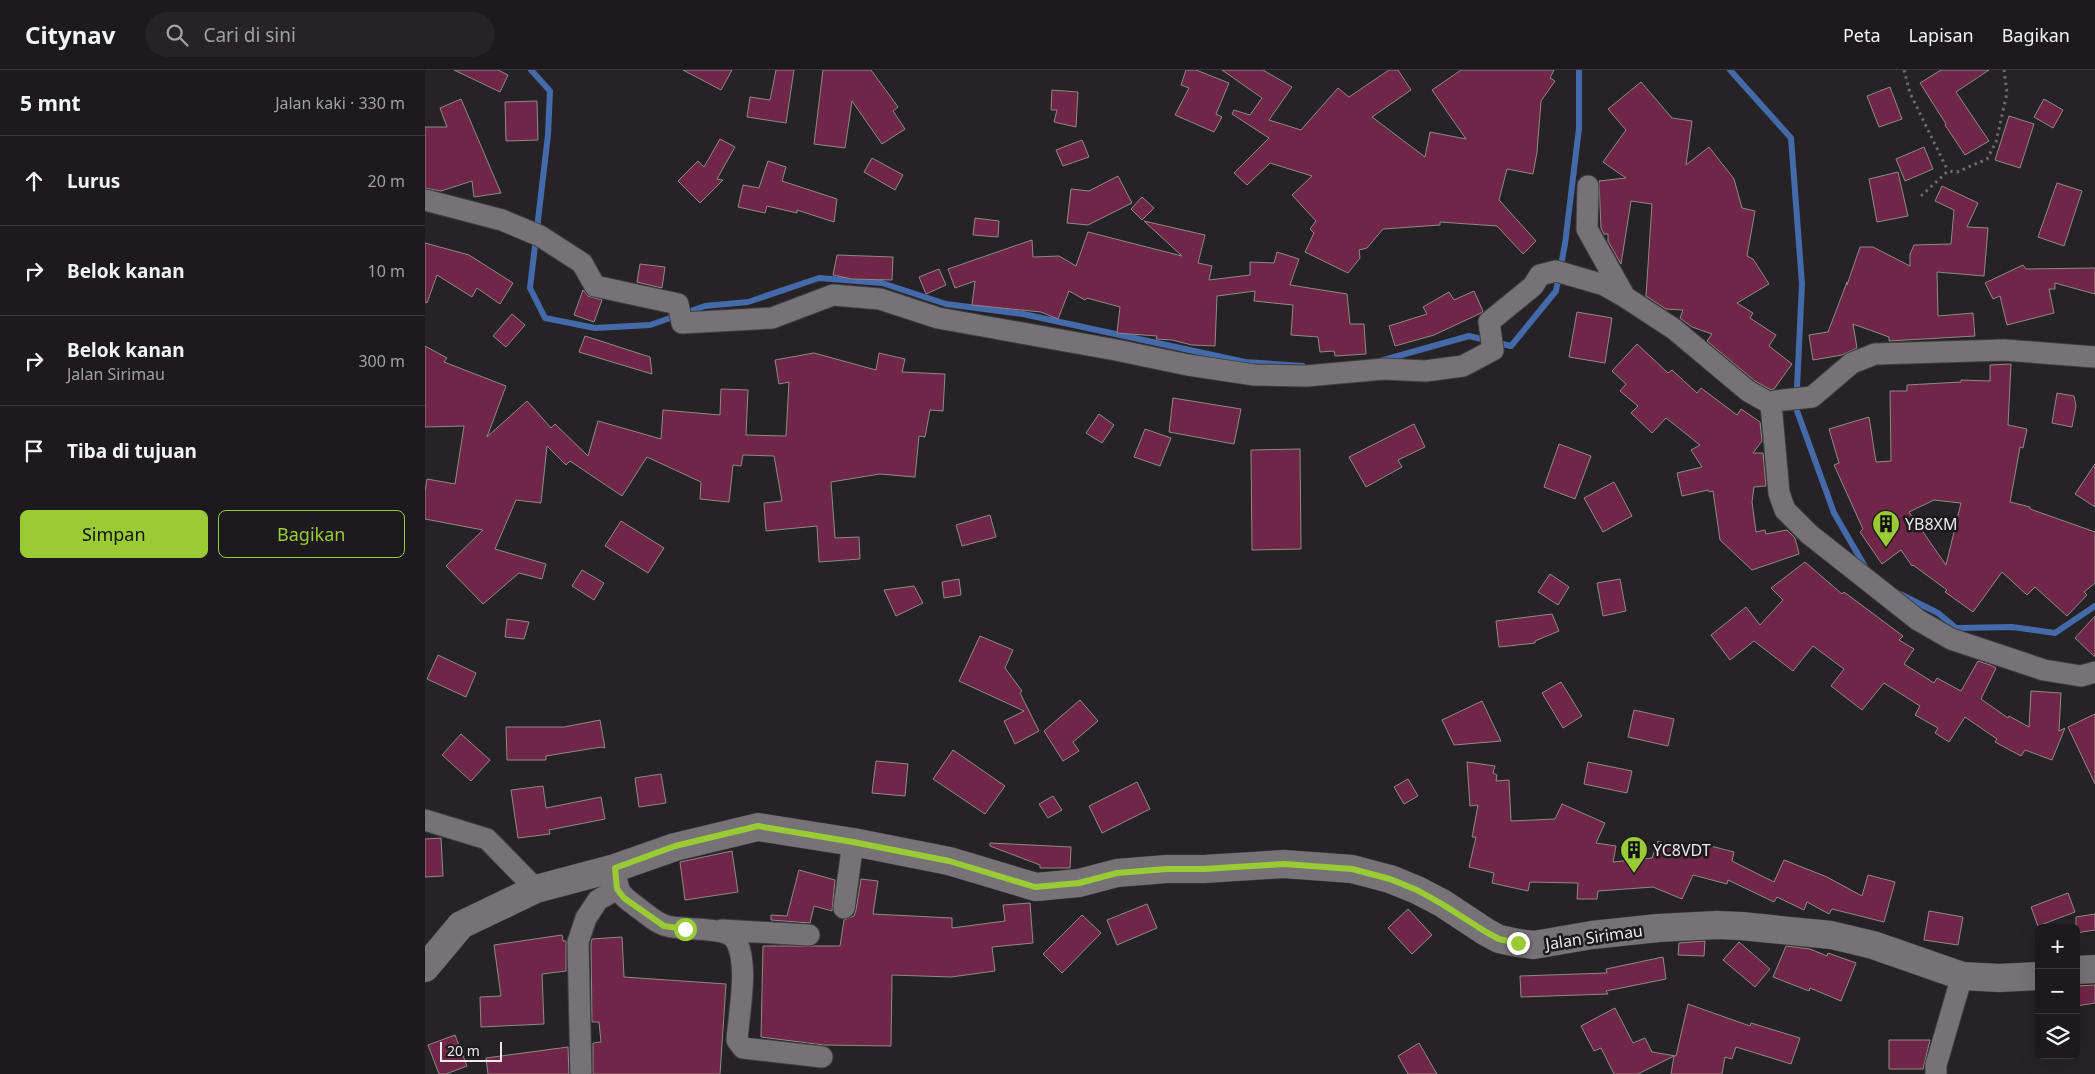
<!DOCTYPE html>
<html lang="id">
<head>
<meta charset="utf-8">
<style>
  :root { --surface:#1c1a1c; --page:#252325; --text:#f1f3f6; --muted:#a0a1a3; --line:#3a383b; --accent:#9acb34 }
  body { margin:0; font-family:"Noto Sans",sans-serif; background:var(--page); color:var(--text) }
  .controls { position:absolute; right:15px; bottom:15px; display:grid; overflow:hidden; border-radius:8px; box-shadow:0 5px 20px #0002 }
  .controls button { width:45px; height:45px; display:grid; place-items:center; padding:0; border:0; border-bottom:1px solid var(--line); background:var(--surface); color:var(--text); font:25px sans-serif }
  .scale { position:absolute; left:15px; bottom:12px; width:62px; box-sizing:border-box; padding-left:5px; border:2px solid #eceaec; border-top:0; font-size:14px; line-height:18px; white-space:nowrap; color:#eceaec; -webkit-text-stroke:4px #1c1a1c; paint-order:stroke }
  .stop { position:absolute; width:15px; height:15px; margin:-11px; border:4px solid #9acb34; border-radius:50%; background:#fff }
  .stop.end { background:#9acb34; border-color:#fff; box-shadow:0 1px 5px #0008 }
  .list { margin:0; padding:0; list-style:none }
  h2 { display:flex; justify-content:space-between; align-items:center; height:65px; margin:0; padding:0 20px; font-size:21px }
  h2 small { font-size:16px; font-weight:400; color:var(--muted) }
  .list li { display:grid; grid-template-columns:32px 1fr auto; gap:15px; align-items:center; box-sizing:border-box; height:90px; padding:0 20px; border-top:1px solid var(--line) }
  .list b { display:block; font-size:19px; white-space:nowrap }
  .list p { margin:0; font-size:16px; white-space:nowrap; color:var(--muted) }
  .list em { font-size:16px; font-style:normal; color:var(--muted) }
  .actions { display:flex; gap:10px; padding:15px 20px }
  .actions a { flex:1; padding:11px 0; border:1px solid var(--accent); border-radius:8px; text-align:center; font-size:18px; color:var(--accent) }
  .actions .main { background:var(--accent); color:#111 }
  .icon { flex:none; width:28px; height:28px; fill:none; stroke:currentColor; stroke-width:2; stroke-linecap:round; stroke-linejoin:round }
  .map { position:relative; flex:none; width:1670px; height:1004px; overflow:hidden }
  header { display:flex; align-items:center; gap:30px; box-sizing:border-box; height:70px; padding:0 25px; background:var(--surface); border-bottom:1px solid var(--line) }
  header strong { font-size:24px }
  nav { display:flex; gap:28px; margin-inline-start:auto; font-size:18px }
  .search { width:350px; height:45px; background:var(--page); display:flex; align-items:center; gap:12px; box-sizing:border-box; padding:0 18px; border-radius:28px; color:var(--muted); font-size:19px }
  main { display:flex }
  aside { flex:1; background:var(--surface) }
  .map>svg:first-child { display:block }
</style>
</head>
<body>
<header>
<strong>Citynav</strong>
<div class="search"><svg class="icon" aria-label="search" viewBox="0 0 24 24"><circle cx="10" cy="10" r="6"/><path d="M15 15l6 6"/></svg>Cari di sini</div>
<nav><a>Peta</a><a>Lapisan</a><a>Bagikan</a></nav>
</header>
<main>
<aside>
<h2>5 mnt<small>Jalan kaki · 330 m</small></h2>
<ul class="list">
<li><svg class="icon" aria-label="ahead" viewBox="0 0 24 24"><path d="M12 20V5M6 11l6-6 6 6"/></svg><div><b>Lurus</b></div><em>20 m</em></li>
<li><svg class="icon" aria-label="right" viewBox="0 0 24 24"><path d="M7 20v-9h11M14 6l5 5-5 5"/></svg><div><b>Belok kanan</b></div><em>10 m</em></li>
<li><svg class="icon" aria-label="right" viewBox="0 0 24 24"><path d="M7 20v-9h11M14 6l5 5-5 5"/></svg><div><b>Belok kanan</b><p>Jalan Sirimau</p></div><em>300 m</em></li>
<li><svg class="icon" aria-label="arrive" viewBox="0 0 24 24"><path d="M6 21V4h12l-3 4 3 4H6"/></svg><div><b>Tiba di tujuan</b></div></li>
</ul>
<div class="actions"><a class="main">Simpan</a><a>Bagikan</a></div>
</aside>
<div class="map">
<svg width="1670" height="1004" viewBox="0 0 1670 1004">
  <rect width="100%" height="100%" fill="#262326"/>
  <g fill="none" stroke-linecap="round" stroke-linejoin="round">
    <path stroke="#446aaa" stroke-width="6" d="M106 0 125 21 123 65 105 218 120 248 170 258 225 255 280 236 323 232 394 208 457 213 521 234 598 244 820 292 878 296
      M1305 0 1366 68 1377 214 1371 338 1409 443 1442 500
      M955 291 1044 266 1086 276 1131 221 1140 174 1154 58V0
      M1475 524 1513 543 1531 558 1587 557 1630 563 1670 536"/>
  </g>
  <path fill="#702646" stroke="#8e898b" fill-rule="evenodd" d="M29 0H73L83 5 75 22Z
    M258 0H307L296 20Z
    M351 0H369L361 53 322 47 325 27 345 30Z
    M398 0H446L473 37 468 41 480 59 457 74 427 31 420 78 389 74Z
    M761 0H771L804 13 791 44 797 47 789 62 750 45 764 18 756 15Z
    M797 0H838L867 17 844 50 876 60 913 18 924 27 964 0H973L986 20 947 47 1000 87 1005 62 1041 69 1007 20 1036 0H1129L1125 8 1130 11 1116 31 1112 82 1108 104 1082 99 1074 130 1111 171 1098 184 1072 156 1015 152V155L958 159 942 178 934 180 935 188 923 203 880 182 889 163 885 159 891 151 867 125 887 106 845 93 822 115 809 103 844 68 807 44 809 40 825 45 837 28Z
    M1516 0H1564L1531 22 1564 71 1540 85 1520 55 1521 54 1495 13Z
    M1216 12 1247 48 1267 51 1261 95 1284 77 1309 109 1317 138 1330 141 1322 186 1328 189 1344 214 1312 233 1328 243 1325 248 1351 265 1344 276 1367 294 1349 319 1346 320 1330 311 1282 271 1287 264 1267 257 1255 248 1258 240 1241 239 1221 226 1227 134 1206 131 1196 194 1183 171V164H1179L1176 158 1174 111 1201 108 1178 92 1201 60 1183 39Z
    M1465 17 1477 49 1454 57 1442 26Z
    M627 20 653 22 651 57 629 52 632 40H626Z
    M36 29 76 123 49 127 47 111 16 121 0 118V57H22L15 38Z
    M1619 29 1638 40 1628 58 1609 47Z
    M112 31 113 70 81 71 80 32Z
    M1584 46 1609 54 1595 98 1570 90Z
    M295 69 310 77 292 109 298 110 275 133 253 111 273 91 279 97Z
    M657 70 664 87 638 96 631 80Z
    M1499 77 1508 99 1480 111 1471 89Z
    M447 88 478 105 470 120 439 102Z
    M343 91 361 97 357 111 412 129 409 152 372 140V143L342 136 340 143 313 137 318 115 334 118Z
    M1473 102 1483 146 1452 152 1444 109Z
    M693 106 707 133 663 155 642 153 646 119 664 121Z
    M1632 113 1657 121 1639 176 1613 167Z
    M1517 116 1553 133 1542 157 1563 158 1559 206 1512 202 1513 246 1548 243 1550 266 1464 271V267L1428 254 1432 278 1417 285 1388 290 1384 265 1403 262 1422 212V215L1435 177H1448L1485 196V184L1489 175 1526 174 1529 140 1510 131Z
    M717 127 729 138 717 150 706 139Z
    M550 148 574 151 573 167 548 165Z
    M719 151 780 165 773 193 787 196 784 210 825 205V192L849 193 852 182 874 189 865 215 922 224 925 254H939L941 284 910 286 909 281 895 282 893 267 866 265 868 235 829 231 830 221 792 226 790 276 767 275 747 270 731 269 732 266 692 263 695 237 662 228 660 230 644 221 633 249 616 242 547 235 550 211 530 218 523 199 607 170 608 187 634 186 651 196 663 162 757 186Z
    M0 173 44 185 88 213 75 234 52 218 47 227 12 205 2 233 0 232Z
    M412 185 468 187 467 210 427 209 408 205Z
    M215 194 240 197 237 218 212 212Z
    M1598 195 1601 199 1670 198V224L1630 213V219H1624L1629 243 1582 255 1575 226 1568 229 1560 213Z
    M514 199 521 215 501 224 494 207Z
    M158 220 163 226 177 230 169 252 149 245Z
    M1049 221 1058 241 1056 243 1009 265 970 276 964 256 1002 244 998 237 1024 222 1029 230Z
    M1152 242 1187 248 1180 293 1144 287Z
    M87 244 100 255 81 277 68 266Z
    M160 266 225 287 227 304 154 282Z
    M1212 274 1243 303 1247 300 1272 323 1276 318 1312 345 1316 339 1335 352 1337 371 1328 383H1338L1341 416 1329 417 1327 432 1331 462 1340 460 1341 464 1362 460 1370 468 1374 484 1327 500 1295 470 1288 421 1284 422 1283 420 1257 426 1252 403 1277 397 1266 380 1275 375 1241 348 1227 363 1206 343 1213 336 1195 321 1201 314 1187 301Z
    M0 276 22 288 19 292 81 316 62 367 102 331 126 358 130 354 163 386 173 351 236 369 238 340 295 345 296 319 323 320 321 365 361 366 364 312 354 314 350 290 389 283 451 300 454 283 480 289 477 302 520 304 518 341 505 340 500 367 494 366 490 407 455 404 406 412 410 468 434 467 435 489 394 492 392 456 341 461 339 433 357 431 349 386 318 385 316 396 308 395 304 432 275 429 276 412 222 387 197 426 145 391 141 395 122 376 116 433 91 430 70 479 121 494 117 509 94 503 58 534 21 496 58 460 0 449V421L2 409 30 414 39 356 0 357Z
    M1586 294 1583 355 1602 359 1598 378 1595 377 1585 432 1605 437V439L1670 462V513L1659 522 1662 525 1642 546 1610 517 1602 525 1577 502 1548 542 1520 522 1522 520 1488 495 1487 496 1476 480 1457 494 1435 462 1438 459 1409 395 1414 393 1404 359 1444 347 1451 392 1466 391 1465 321H1482V315L1536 312V310L1565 311V295ZM1509 430 1536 433 1521 495 1484 442Z
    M1632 323 1649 326 1651 336 1647 357 1627 353Z
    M748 328 816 339 809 374 744 362Z
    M674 344 689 355 677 373 661 363Z
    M989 354 1000 377 973 390 977 397 941 417 924 387Z
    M720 359 746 368 735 396 709 387Z
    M1134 374 1166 386 1150 429 1119 417Z
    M875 379 876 479 827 480 826 380Z
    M1670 394V437L1650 424Z
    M1189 412 1207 446 1178 462 1159 428Z
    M565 445 571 467 537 476 531 455Z
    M196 451 239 478 223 503 180 476Z
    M1380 492 1417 524 1419 522 1478 566 1474 570 1489 579 1479 594 1509 613 1512 608 1536 621 1553 591 1565 595 1571 598 1556 629 1583 648 1584 646 1604 657 1606 621 1636 623 1634 661 1640 658 1627 690 1600 680 1596 686 1570 672 1572 669 1540 647 1524 672 1510 663 1513 658 1490 645 1495 636 1459 613 1437 640 1406 616 1419 599 1388 576 1368 601 1329 571 1305 590 1286 565 1321 537 1335 555 1358 530 1346 518Z
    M157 500 179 513 169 530 147 516Z
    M1125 504 1144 517 1133 535 1113 522Z
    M534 509 536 525 519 528 517 512Z
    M1195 509 1201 541 1178 546 1172 513Z
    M489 516 498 533 471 546 459 520Z
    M1127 544 1134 561 1110 571V573L1074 577 1071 551Z
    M1670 546V587L1650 568Z
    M82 549 104 552 99 569 80 567Z
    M555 566 588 580 580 598 597 621 595 623 614 661 590 674 579 651 599 641 534 611Z
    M13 585 51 603 41 627 2 609Z
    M1136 612 1157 646 1138 658 1117 623Z
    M655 630 673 651 648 672 654 681 638 691 619 661Z
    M1057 631 1076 671 1029 675 1017 650Z
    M1209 640 1249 649 1243 676 1203 667Z
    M1670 644V714L1643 657Z
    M175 650 180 678 176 677 121 686V690H82L81 657H139Z
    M36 664 65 690 46 711 17 685Z
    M528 680 580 716 560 744 508 709Z
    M451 691 483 694 480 726 447 723Z
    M1042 692 1070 696 1068 703 1072 705 1071 711 1084 710 1086 751 1130 749 1137 734 1180 753 1171 773 1191 776 1188 792 1227 788 1233 771 1272 783 1274 773 1309 782 1307 791 1349 812 1359 790 1402 807 1437 826 1443 805 1470 812 1459 852 1407 839 1404 844 1382 832 1379 840 1352 827 1349 832 1303 810 1302 814 1268 805 1257 829 1228 817 1173 821 1172 829H1152L1153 813 1105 812 1103 821 1067 813 1069 803 1044 797 1051 767H1047L1053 735 1045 736Z
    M1163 692 1207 701 1202 723 1159 714Z
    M236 704 241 733 214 737 210 708Z
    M983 709 993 726 979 734 969 717Z
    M712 712 725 739 677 763 664 736Z
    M118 716 121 738 176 727 180 749 124 760 125 764 93 768 86 720Z
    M628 726 637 740 623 748 614 734Z
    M16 768 18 806 0 807V769Z
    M565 773 646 777 645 798H615V795L565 776Z
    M307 781 313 822 260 830 255 792Z
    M374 800 410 810 407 841 389 836 385 853 346 850V845L362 846Z
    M436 809 453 811 448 844 527 848V858L580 851 578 835 605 833 608 873 567 877 570 901 526 907 467 905 466 976 399 975 336 967 338 876H415L419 850 429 846 431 840Z
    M1643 823 1650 842 1613 856 1606 837Z
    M722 834 732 858 692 875 682 850Z
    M983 839 1007 865 987 884 963 858Z
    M1504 841 1538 847 1533 875 1499 870Z
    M1670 844V860L1651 863V847Z
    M657 845 676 863 637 903 618 884Z
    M137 865 138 871H141V901L117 904 119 954 56 957 55 927 76 926 69 875Z
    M197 867 199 907 301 914 295 1004H168V973L176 972 174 952H167L166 874 167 869Z
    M1280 871 1279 886 1253 885 1254 873Z
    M1314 872 1345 899 1330 917 1298 890Z
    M1361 876 1385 879 1402 886 1403 883 1431 893 1416 931 1385 918 1384 921 1348 907Z
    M1238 887 1241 909 1181 921 1183 924 1096 927 1095 906 1182 903 1181 899Z
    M1670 915V933L1651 936V916Z
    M1263 934 1325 956 1326 953 1375 968 1366 994 1311 977 1307 989 1300 987 1297 1004H1246L1249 986 1213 1004H1189L1176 978 1169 981 1156 956 1190 938 1208 973 1220 968 1227 982 1251 986Z
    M30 965 42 996 21 1004H14L3 975Z
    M1464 970H1505L1498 999H1464Z
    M994 973 1012 1004H983L973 986Z
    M143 977 144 1004H63L61 988Z"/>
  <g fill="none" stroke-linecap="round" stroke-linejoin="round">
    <defs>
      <path id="minor" d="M1163 116 1162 159 1200 227
        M0 130 77 150 115 166 157 193 170 216 253 234 257 253 347 248 408 225 455 229 513 248 691 280 763 295 829 305 881 306 959 299 1000 301 1038 296 1068 280 1064 252 1108 216 1115 205 1131 201 1179 215 1200 227 1249 259 1323 321 1346 334 1350 331 1387 327 1427 293 1450 284 1580 280 1670 287
        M1346 334 1354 423 1360 440 1384 464 1493 550 1526 569 1619 600 1656 606 1670 602
        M0 750 62 769 111 819
        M190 798C193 825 195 824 216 840 223 845 230 852 239 855 256 862 302 854 311 871 324 894 314 943 312 970L318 978 397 987
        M419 838 428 772
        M300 862 297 860 384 865
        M156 1004 153 872 161 848 173 830 192 819
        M1511 1004V995L1537 906"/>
      <path id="secondary" d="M0 898 36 855 111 819 190 798 250 777 333 757 428 772 524 791 611 817 654 813 692 803 742 799H779L859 794 927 799 965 809 992 820 1017 833 1061 862 1074 869 1093 873 1109 875 1167 865 1233 858 1292 855 1316 856 1406 865 1448 875 1537 906 1574 908 1614 906
        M1651 900 1670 899"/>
    </defs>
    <use href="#minor" stroke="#403d40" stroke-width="23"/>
    <use href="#secondary" stroke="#403d40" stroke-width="29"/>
    <path stroke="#6c6a6c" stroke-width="3" stroke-dasharray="2.5 4" stroke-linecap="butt" d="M1479 0 1485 23 1523 101
      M1496 126 1523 101 1532 102 1562 89 1571 72 1582 23 1579 0"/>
    <use href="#minor" stroke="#767376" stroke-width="21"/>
    <use href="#secondary" stroke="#767376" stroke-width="28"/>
  </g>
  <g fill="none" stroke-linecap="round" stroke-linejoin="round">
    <path stroke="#9acb34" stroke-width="6" d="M260 859 239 856 199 828 192 819 190 798 250 776 333 756 428 772 524 791 610 817 654 813 692 803 742 799H779L859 794 927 799 965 809 992 820 1017 834 1061 862 1074 869 1093 873"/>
  </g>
  <defs>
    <symbol id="building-pin" viewBox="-11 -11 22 30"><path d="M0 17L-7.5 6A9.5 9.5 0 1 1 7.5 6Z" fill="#9acb34" stroke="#1c1a1c"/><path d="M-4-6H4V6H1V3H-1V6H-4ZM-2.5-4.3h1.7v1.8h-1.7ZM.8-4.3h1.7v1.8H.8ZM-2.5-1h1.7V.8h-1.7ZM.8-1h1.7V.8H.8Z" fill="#111"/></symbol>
  </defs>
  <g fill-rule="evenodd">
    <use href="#building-pin" x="1445" y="438" width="32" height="43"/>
    <use href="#building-pin" x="1193" y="764" width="32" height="43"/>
  </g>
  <g text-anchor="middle" stroke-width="5" stroke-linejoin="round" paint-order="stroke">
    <g font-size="16" fill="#eceaec" stroke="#1c1a1c" text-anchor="start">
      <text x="1480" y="460">YB8XM</text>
      <text x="1228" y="786">YC8VDT</text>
    </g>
    <g font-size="16" fill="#eceaec" stroke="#1c1a1c">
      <text transform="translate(1169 867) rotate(-8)" y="6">Jalan Sirimau</text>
    </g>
  </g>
</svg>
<div class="controls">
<button>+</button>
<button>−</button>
<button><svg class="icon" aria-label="layers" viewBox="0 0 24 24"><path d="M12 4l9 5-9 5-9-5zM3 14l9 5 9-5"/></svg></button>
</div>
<div class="scale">20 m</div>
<div class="stop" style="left:260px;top:859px"></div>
<div class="stop end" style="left:1093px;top:873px"></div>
</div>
</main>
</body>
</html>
